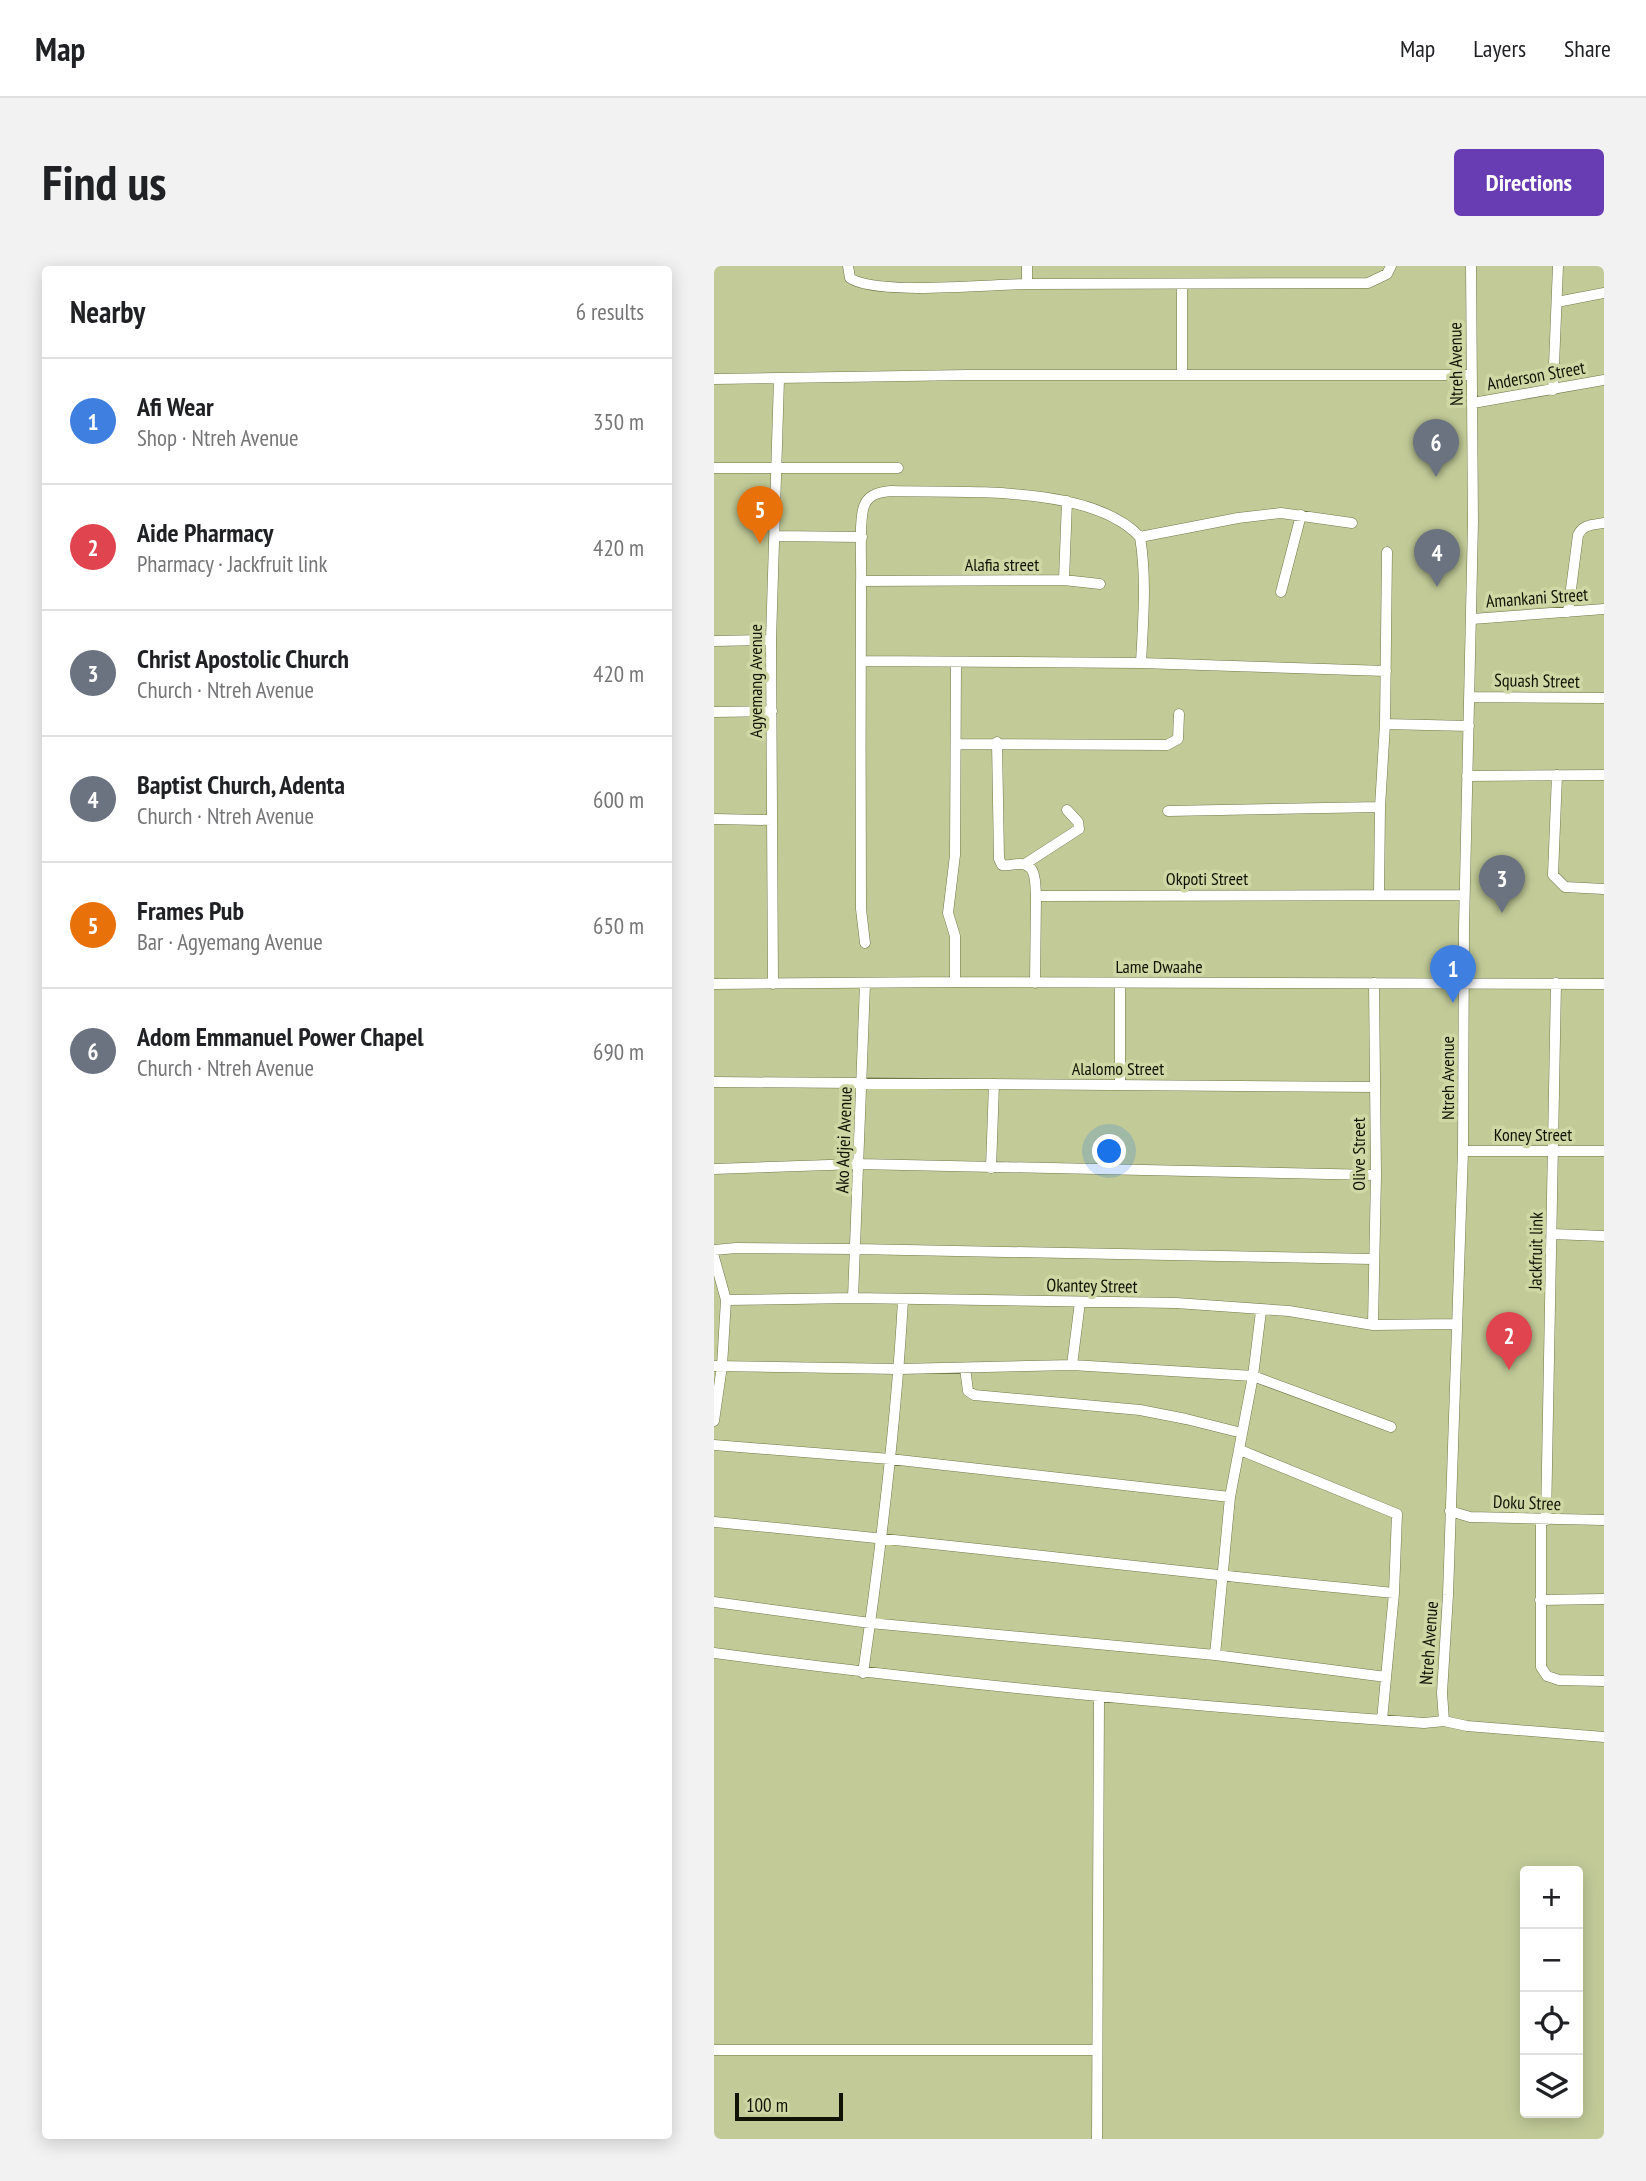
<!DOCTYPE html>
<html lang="en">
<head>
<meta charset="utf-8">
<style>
  :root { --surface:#fff; --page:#f2f2f2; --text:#202124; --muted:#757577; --line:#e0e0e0; --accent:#683cb3 }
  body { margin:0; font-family:"PT Sans Narrow",sans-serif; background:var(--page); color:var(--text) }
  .controls { position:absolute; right:21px; bottom:21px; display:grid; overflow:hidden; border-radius:7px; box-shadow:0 4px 18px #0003 }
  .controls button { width:63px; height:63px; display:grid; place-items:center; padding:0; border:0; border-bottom:2px solid var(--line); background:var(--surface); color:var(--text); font:35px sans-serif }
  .scale { position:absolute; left:21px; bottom:18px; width:108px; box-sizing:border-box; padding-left:7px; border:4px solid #101302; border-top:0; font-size:19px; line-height:24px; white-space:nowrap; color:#101302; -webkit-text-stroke:5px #cfd8a5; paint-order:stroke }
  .you { position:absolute; left:396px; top:886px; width:24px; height:24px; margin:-18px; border:5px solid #fff; border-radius:50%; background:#1a73e8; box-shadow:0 0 0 10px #1a73e833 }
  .badge { display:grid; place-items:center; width:46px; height:46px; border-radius:50%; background:var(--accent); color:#fff; font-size:23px; font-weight:700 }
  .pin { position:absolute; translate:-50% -58px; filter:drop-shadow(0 2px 4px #0008) }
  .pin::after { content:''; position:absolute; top:37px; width:24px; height:21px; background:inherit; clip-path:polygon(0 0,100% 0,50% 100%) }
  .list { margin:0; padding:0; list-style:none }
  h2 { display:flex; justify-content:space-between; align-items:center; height:91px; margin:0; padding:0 28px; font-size:30px }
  h2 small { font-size:23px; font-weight:400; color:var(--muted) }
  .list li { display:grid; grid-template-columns:46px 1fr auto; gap:21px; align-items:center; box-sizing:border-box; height:126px; padding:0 28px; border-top:2px solid var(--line) }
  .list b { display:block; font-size:26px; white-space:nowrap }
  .list p { margin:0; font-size:23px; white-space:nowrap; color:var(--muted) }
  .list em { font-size:23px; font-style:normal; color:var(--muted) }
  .icon { flex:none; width:38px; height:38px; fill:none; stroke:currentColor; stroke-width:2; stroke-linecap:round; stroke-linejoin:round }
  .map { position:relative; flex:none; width:890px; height:1873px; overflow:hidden; border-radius:7px }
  header { display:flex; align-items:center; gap:42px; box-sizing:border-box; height:98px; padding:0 35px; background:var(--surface); border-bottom:2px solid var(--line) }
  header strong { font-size:33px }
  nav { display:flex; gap:38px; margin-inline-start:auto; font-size:24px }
  .intro { display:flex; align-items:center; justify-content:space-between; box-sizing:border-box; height:168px; padding:0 42px }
  h1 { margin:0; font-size:49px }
  .button { padding:18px 32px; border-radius:7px; background:var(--accent); color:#fff; font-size:24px; font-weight:700 }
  main { display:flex; gap:42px; padding:0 42px }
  aside { flex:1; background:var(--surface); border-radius:7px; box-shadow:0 4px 18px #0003 }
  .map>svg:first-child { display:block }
</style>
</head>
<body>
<header>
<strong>Map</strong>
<nav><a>Map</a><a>Layers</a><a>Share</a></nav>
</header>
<div class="intro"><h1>Find us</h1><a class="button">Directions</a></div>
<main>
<aside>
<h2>Nearby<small>6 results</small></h2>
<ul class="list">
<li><span class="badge" style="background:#3f7fe0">1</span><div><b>Afi Wear</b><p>Shop · Ntreh Avenue</p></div><em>350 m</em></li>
<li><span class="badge" style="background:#e0444e">2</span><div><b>Aide Pharmacy</b><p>Pharmacy · Jackfruit link</p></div><em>420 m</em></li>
<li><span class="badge" style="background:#6b7280">3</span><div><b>Christ Apostolic Church</b><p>Church · Ntreh Avenue</p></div><em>420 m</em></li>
<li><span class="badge" style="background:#6b7280">4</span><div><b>Baptist Church, Adenta</b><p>Church · Ntreh Avenue</p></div><em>600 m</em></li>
<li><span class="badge" style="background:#e8710a">5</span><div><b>Frames Pub</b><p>Bar · Agyemang Avenue</p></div><em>650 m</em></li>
<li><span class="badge" style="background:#6b7280">6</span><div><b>Adom Emmanuel Power Chapel</b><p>Church · Ntreh Avenue</p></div><em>690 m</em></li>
</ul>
</aside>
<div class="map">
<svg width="890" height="1873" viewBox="0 0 890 1873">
  <rect width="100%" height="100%" fill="#c2cb98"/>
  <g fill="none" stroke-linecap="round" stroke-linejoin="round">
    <defs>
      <path id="minor" d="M134 0 136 12C162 30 278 18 315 18 428 18 541 18 654 17L673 8 677 0
        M313 18V0
        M843 36 890 27
        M468 108V19
        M0 113 254 109H758
        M839 124 844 0
        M759 137 890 114
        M0 202H184
        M61 270 148 271
        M426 271 524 252 567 247 638 257
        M350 314 386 318
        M147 315 350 314 353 235
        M567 326 587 249
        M854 346 864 269C869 258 879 259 890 257
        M758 353 890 343
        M0 375 57 374
        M147 395 427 397 672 405
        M755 431 890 432
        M0 446 58 445
        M671 458 755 460
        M283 476 285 593 288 599C295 600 299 598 306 598 323 598 321 617 322 630
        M242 478 453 479 464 473 465 448
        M843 509 839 609 851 621 890 623
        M753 510 890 509
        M454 545 666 541
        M0 553 57 554
        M311 598 365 563 364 556 353 544
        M665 628 666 541 671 458 673 286
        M151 677 147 643C147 534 146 426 147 317 148 301 144 250 151 238 156 227 168 226 178 225 246 227 377 218 426 271 433 313 429 356 427 397
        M241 716V670L234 647 241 589 242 396
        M321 717 322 630 750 629
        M406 717V819
        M0 718 241 716 890 718
        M59 718 57 374 65 113
        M0 816 660 821
        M749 885H890
        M277 902 280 818
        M0 903 144 898 662 909
        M838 968 890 970
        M0 984 22 982 142 983 658 993
        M0 991 12 1034 8 1100 0 1155
        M139 1032 151 718
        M12 1034 139 1032 462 1037 575 1045 659 1059 743 1058
        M659 1059 662 909 660 717
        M358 1099 366 1036
        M0 1100 185 1103 358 1099 539 1110 677 1161
        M251 1102 254 1125 260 1129 426 1144 472 1153 528 1167
        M0 1179 176 1193 516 1231
        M526 1184 683 1248 680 1327 668 1454
        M736 1245 756 1251 890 1254
        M827 1254V1401L833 1410 845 1414 890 1415
        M832 1254 842 717
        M0 1256C227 1277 453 1305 680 1327
        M826 1334 890 1333
        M0 1336 156 1357 501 1389 672 1411
        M0 1387C236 1418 473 1440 710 1457L730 1455 753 1460 890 1471
        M501 1389 516 1231 539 1110 547 1045
        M149 1407C167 1283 182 1159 189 1034
        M730 1455 728 1427 734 1329 749 885 750 661 759 256 757 0
        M0 1784H383
        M383 1873 385 1431"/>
    </defs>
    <use href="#minor" stroke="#717949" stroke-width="11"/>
    <use href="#minor" stroke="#fff" stroke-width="10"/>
  </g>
  <g text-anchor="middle" stroke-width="7" stroke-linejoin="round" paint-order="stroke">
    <g font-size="18" fill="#101302" stroke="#cfd8a5">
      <text transform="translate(742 98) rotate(-91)" y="6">Ntreh Avenue</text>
      <text transform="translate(822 110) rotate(-10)" y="6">Anderson Street</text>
      <text x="288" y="305">Alafia street</text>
      <text transform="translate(823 332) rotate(-4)" y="6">Amankani Street</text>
      <text transform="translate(42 415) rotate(-90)" y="6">Agyemang Avenue</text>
      <text transform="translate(823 415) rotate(1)" y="6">Squash Street</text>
      <text x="493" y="619">Okpoti Street</text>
      <text x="445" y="707">Lame Dwaahe</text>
      <text x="404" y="809">Alalomo Street</text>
      <text transform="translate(734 812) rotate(-90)" y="6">Ntreh Avenue</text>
      <text x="819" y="875">Koney Street</text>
      <text transform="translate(130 874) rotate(-88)" y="6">Ako Adjei Avenue</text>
      <text transform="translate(645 888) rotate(-90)" y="6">Olive Street</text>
      <text transform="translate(822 985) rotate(-89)" y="6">Jackfruit link</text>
      <text transform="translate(378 1020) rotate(1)" y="6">Okantey Street</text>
      <text transform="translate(813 1237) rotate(2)" y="6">Doku Stree</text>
      <text transform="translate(715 1377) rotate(-86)" y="6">Ntreh Avenue</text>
    </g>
  </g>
</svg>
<div class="controls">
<button>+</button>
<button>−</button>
<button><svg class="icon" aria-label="locate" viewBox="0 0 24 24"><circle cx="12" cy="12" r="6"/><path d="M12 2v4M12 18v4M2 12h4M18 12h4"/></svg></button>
<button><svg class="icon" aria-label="layers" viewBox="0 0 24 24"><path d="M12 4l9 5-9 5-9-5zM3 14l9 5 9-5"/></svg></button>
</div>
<div class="scale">100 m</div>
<div class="you"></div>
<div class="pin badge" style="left:739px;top:737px;background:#3f7fe0">1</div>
<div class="pin badge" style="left:795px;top:1104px;background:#e0444e">2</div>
<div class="pin badge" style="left:788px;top:647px;background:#6b7280">3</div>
<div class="pin badge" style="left:723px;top:321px;background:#6b7280">4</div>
<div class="pin badge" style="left:46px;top:278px;background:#e8710a">5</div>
<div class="pin badge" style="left:722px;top:211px;background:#6b7280">6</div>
</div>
</main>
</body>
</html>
